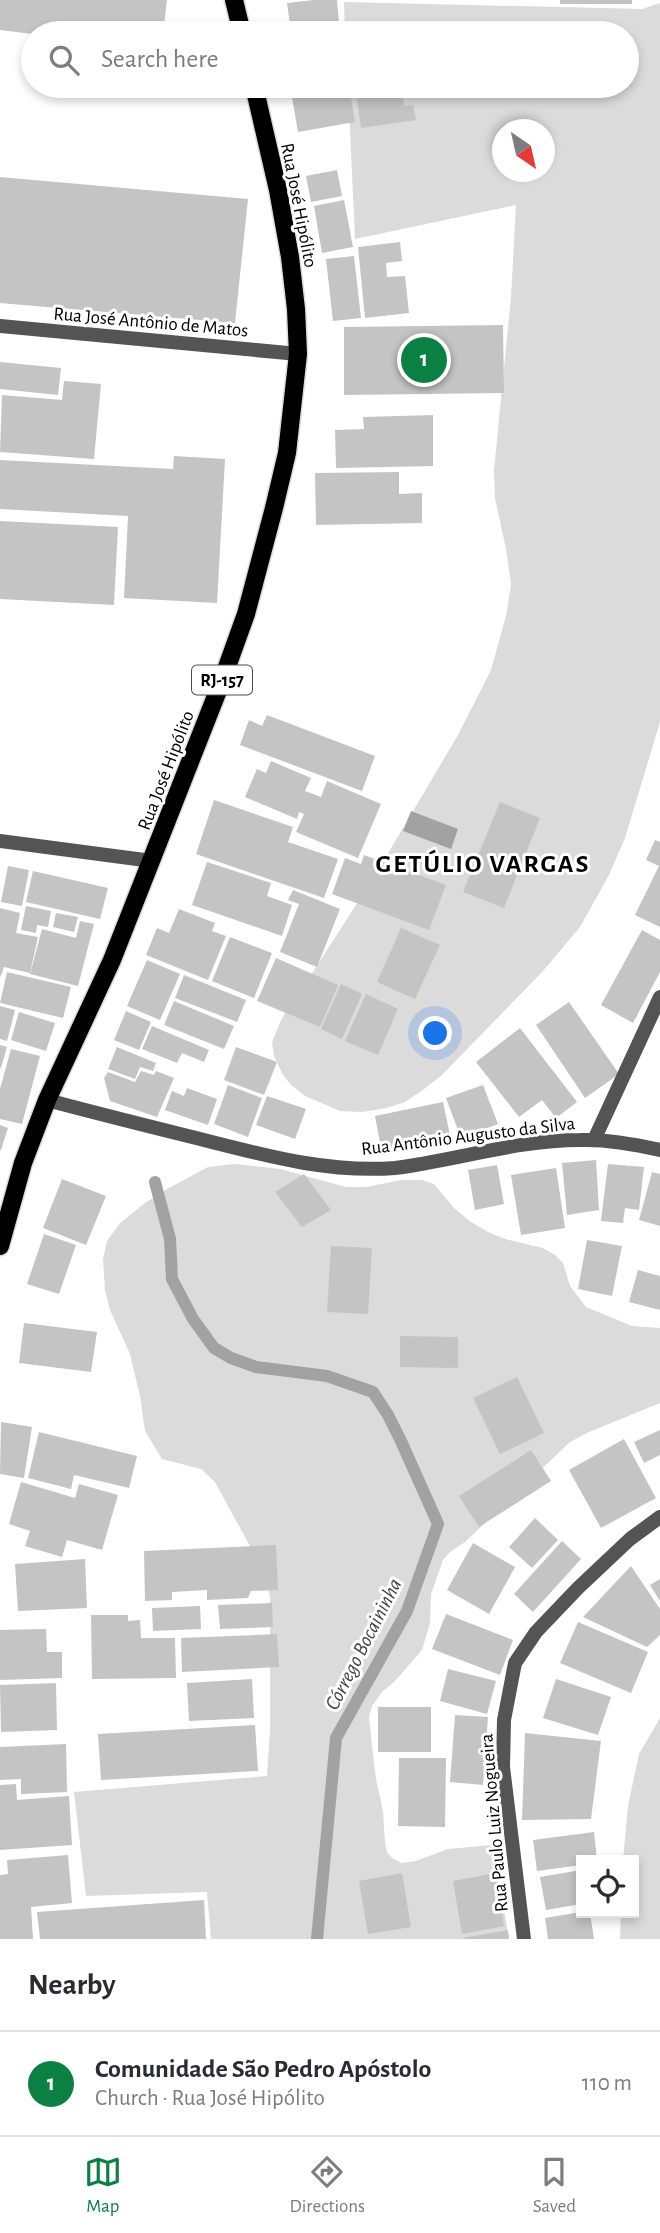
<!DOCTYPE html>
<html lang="en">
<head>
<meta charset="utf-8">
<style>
  :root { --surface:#fff; --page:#f7f7f7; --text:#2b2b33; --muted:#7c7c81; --line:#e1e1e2; --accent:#0b8043 }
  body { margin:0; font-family:"Alegreya Sans",sans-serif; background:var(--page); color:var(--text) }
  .controls { position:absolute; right:21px; bottom:21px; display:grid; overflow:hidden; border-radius:0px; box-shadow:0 4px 10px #0003 }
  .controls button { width:63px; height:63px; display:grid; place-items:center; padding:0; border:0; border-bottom:2px solid var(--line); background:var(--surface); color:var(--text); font:35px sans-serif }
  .compass { position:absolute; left:492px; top:119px; width:63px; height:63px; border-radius:50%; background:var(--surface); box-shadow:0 4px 10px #0003; rotate:146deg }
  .you { position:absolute; left:436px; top:1034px; width:24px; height:24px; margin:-18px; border:5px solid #fff; border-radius:50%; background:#1a73e8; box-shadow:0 0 0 10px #1a73e833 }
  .badge { display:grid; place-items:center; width:46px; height:46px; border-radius:50%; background:var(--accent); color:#fff; font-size:23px; font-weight:700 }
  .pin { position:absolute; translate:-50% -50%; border:4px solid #fff; box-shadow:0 2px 7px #0006 }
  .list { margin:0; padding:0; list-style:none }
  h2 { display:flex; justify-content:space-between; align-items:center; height:91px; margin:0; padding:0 28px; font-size:30px }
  h2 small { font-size:23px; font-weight:400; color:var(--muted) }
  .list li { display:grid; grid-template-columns:46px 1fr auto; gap:21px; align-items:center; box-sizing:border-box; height:105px; padding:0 28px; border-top:2px solid var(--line) }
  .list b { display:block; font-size:26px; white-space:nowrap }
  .list p { margin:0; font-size:23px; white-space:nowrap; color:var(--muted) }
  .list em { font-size:23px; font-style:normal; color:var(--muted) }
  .icon { flex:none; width:38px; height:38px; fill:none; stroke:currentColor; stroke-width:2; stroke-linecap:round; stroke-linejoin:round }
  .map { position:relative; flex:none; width:660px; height:1939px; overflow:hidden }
  .search { position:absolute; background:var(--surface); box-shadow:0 4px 10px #0003; left:21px; right:21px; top:21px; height:77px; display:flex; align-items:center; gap:18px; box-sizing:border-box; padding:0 24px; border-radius:38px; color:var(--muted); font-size:26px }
  .sheet { height:196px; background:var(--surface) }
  nav { display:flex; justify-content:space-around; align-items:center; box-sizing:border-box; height:98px; border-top:2px solid var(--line); background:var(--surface); font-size:19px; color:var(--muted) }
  nav a { display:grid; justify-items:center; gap:4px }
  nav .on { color:var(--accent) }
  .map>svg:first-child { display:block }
</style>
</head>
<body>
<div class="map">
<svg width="660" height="1939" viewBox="0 0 660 1939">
  <rect width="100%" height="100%" fill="#fff"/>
  <path fill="#dbdbdb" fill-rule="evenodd" d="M344 2 642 9 660 3V722L625 838 609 875 580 927 543 971 442 1075 424 1089 405 1102 387 1108 362 1112 340 1111 305 1096 291 1085 283 1075 274 1056 272 1042 281 1020 295 996 309 978 374 877 458 735 491 670 506 616 511 584 506 549 495 498 494 470 511 297 516 205 355 239 348 86H627V33H345ZM503 130H544V172H503Z
    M235 1164 280 1169 346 1187H366L401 1180H422L434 1184 454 1208 471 1222 488 1232 505 1239 543 1248 555 1255 563 1263 570 1286 586 1307 632 1326 660 1328V1403L589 1432 570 1442 465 1542 450 1552 443 1560 431 1594 430 1623 422 1650 395 1681 382 1692 372 1706 369 1717 371 1737 376 1779 383 1811 385 1842 387 1852 392 1858 401 1863 416 1861 448 1849 493 1845 509 1939H211L207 1892 86 1896 74 1792 267 1776 270 1730V1596L263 1570 215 1482 201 1469 162 1459 145 1431 140 1396 130 1354 110 1310 105 1290 103 1259 107 1241 120 1223 145 1203 169 1188 208 1167Z
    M660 1718V1939H620L621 1913H634V1860H623L628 1806 639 1754Z"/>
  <path fill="#a2a2a2" d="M411 811 458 829 451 849 403 831Z"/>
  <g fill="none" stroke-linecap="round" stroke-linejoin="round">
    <path stroke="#a2a2a2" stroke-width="12" d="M155 1182 170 1239 172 1279 193 1319 214 1348 231 1358 256 1367 327 1376 373 1392 388 1415 401 1441 438 1524 407 1611 336 1738 317 1939"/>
  </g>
  <path fill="#c4c4c4" d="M0 0H167L163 33 33 34 0 30Z
    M314 0H337L340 33H291L287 3Z
    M560 0H632V4H560Z
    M290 86H349L355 122 298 132Z
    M355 86H411L412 92H402L404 106 413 105 416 120 361 128Z
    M337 170 342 196 311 202 306 176Z
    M0 177 248 199 235 323 0 303Z
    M344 200 353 247 322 253 314 206Z
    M400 242 402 261 386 263 387 277 405 276 409 313 365 318 358 247Z
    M354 256 361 318 333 321 326 259Z
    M503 325 504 393 344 395V327Z
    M0 362 61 368 58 395 0 389Z
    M64 381 101 384 94 459 0 452 2 395 62 400Z
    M433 415V466L336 468 335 430 364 429 363 417Z
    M174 456 225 459 217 603 124 598 128 516 0 509V460L173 469Z
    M399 472V494L422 493V523L316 525 315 473Z
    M0 521 118 527 114 605 0 599Z
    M267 715 375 756 362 791 240 745 249 720 262 726Z
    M271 761 311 778 305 791 321 797 327 781 381 804 358 858 296 832 304 814 299 812 297 819 245 797 257 769 266 773Z
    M214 800 293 827 288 842 338 859 324 898 196 854Z
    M500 802 540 818 504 908 463 892Z
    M655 840 660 842V927L635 915 659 866 646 860Z
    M364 855 446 885 429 930 332 894 345 858 361 864Z
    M207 862 271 883 267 896 292 905 282 936 192 905Z
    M8 866 29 870 22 906 1 902Z
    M33 871 108 888 100 919 26 902Z
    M293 890 340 909 317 967 280 952 299 904 288 900Z
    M26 906 51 911 48 927 37 925 36 933 21 930Z
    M0 908 20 913 16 933 38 937 30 973 4 967 0 978Z
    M179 909 215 923 212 931 226 936 208 980 146 955 157 928 169 933Z
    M56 913 78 917 74 932 53 927Z
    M80 921 94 924 78 986 30 974 42 929 76 938Z
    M401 928 440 945 415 999 377 982Z
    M642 930 660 940V972L633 1023 601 1005Z
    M230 937 272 953 254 998 212 981Z
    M276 958 338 985 320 1027 257 1001Z
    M147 960 180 974 160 1020 127 1006Z
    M7 972 71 987 63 1018 0 1003Z
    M184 975 246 1000 237 1022 175 998Z
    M341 984 362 994 342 1039 321 1029Z
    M366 994 398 1009 378 1055 345 1041Z
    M174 1001 234 1026 224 1049 164 1025Z
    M569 1002 619 1074 585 1098 536 1025Z
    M0 1006 15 1010 7 1041 0 1039Z
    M126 1011 151 1022 139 1050 114 1040Z
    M19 1012 55 1023 46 1051 11 1040Z
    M152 1026 209 1050 204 1062 182 1053 177 1063 142 1049Z
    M520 1028 577 1102 556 1118 542 1100 519 1117 476 1062Z
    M0 1045 7 1047 1 1068H0Z
    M117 1047 156 1063 153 1071 140 1067 135 1079 108 1069Z
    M236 1047 277 1062 264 1095 224 1080Z
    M11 1049 40 1056 22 1124 0 1119V1089Z
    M141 1071 154 1075 156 1071 174 1078 157 1117 110 1101 104 1078 108 1072 135 1082Z
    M228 1085 262 1098 248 1137 214 1124Z
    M483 1085 498 1124 461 1138 446 1098Z
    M187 1088 217 1099 208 1125 165 1110 172 1091 184 1096Z
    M267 1096 306 1109 295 1139 256 1125Z
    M443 1102 451 1140 382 1153 375 1116Z
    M0 1125 8 1128 1 1150H0Z
    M596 1160 599 1210 567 1215 562 1163Z
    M608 1164 644 1167 639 1210 625 1208 623 1223 601 1221Z
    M497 1165 504 1204 475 1210 468 1170Z
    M556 1168 565 1228 521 1235 511 1175Z
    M652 1172 660 1174V1226L639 1220Z
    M304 1174 331 1210 302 1227 275 1192Z
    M62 1179 106 1196 86 1245 43 1228Z
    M44 1234 76 1245 59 1294 27 1284Z
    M587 1240 622 1246 612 1296 578 1289Z
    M331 1246 372 1248 368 1314 327 1312Z
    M638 1270 660 1276V1310L629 1302Z
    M24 1323 97 1332 91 1372 19 1363Z
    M400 1336 458 1337V1368L400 1367Z
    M517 1377 544 1433 500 1454 473 1398Z
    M1 1422 32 1427 24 1478 0 1474Z
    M660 1430V1455L644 1463 634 1442Z
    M39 1432 137 1456 129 1488 74 1475 71 1489 28 1478Z
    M624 1439 656 1498 601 1528 569 1470Z
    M531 1450 551 1481 479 1527 459 1496Z
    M21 1482 75 1498 79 1484 118 1495 102 1550 67 1540 62 1557 25 1546 30 1531 9 1524Z
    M535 1518 558 1540 532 1568 509 1547Z
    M562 1541 581 1559 533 1612 514 1594Z
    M473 1543 515 1567 489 1614 447 1590Z
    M276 1545 278 1590 251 1591 248 1598 207 1600V1590L172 1592V1600L145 1601 144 1551Z
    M85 1559 87 1608 18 1611 15 1564Z
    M631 1566 660 1609V1635L647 1647 583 1617Z
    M660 1579V1601L650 1585Z
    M272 1603 273 1627 220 1629 218 1605Z
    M200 1606 201 1629 153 1631 152 1608Z
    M446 1614 513 1640 500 1675 432 1649Z
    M91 1615H128V1621L140 1620 141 1638H175L176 1678 92 1679Z
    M578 1622 648 1652 631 1693 560 1663Z
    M46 1629 47 1652H62V1678L0 1680V1630Z
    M277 1634 279 1667 182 1672 181 1638Z
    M448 1669 496 1681 487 1714 440 1701Z
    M252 1679 254 1718 189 1721 187 1683Z
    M556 1679 611 1697 598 1735 543 1718Z
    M56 1683 57 1730 1 1732 0 1685Z
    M378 1707H431V1752H378Z
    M455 1715 488 1717 483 1785 450 1782Z
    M255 1725 258 1771 101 1780 98 1734Z
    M525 1733 601 1741 591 1819 522 1820Z
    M66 1744 67 1792 21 1794V1779L0 1780V1747Z
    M399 1758H446L445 1827 398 1826Z
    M16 1784 17 1800 69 1796 72 1845 0 1850V1785Z
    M594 1832 597 1860H581V1865L537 1871 533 1840Z
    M68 1855 72 1903 31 1907 33 1939H0V1875L8 1874 7 1860Z
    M581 1870V1904L546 1910 540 1877Z
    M402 1873 411 1927 368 1934 359 1881Z
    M496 1873 504 1926 462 1934 453 1881Z
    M204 1900 206 1939H40L37 1912Z
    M581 1912 590 1913 594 1939H548L545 1918Z
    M508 1930 509 1939H463V1938Z"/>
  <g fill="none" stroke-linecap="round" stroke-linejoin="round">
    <defs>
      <path id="primary" d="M234 0 242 33
        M0 1246 23 1163 47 1100 112 960 223 678 246 614 274 508 287 453 298 354 296 309 290 257 278 190 254 86"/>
    </defs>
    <use href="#primary" stroke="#dbdbdb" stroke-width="21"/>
    <path stroke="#545454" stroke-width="14" d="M0 326 298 354
      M0 841 152 861
      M47 1100C99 1114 152 1127 204 1140 267 1156 329 1173 395 1168 456 1160 518 1140 580 1140 607 1139 634 1144 660 1150
      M594 1140 660 997
      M524 1939 503 1767 504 1720 515 1663 536 1632 578 1588 630 1539 660 1517"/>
    <use href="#primary" stroke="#000" stroke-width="18"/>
  </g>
  <g text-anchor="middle" stroke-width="6" stroke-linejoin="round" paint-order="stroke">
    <rect fill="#fff" stroke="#4c4c4c" stroke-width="2" x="192" y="665.5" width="60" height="29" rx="5"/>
    <g font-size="18" font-weight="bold" fill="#000">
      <text x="222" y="686">RJ-157</text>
    </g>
    <g font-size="19" fill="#000" stroke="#fff">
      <text transform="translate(300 205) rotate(79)" y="7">Rua José Hipólito</text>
      <text transform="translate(151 321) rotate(5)" y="7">Rua José Antônio de Matos</text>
      <text transform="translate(165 770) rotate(-69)" y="7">Rua José Hipólito</text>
      <text transform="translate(468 1135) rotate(-7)" y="7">Rua Antônio Augusto da Silva</text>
      <text transform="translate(493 1823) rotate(-95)" y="7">Rua Paulo Luiz Nogueira</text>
    </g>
    <g font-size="21" font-style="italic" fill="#434343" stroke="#fff">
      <text transform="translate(363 1644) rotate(-63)" y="7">Córrego Bocaininha</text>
    </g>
    <g font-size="26" font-weight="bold" letter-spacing="2" fill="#000" stroke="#fff">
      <text x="483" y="872">GETÚLIO VARGAS</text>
    </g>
  </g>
</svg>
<div class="controls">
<button><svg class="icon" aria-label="locate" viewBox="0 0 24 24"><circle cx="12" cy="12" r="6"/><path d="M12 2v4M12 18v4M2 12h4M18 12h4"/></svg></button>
</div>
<svg class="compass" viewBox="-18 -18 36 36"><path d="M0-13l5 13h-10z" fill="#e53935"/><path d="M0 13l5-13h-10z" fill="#7c7c81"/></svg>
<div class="you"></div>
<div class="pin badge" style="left:424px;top:360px">1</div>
<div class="search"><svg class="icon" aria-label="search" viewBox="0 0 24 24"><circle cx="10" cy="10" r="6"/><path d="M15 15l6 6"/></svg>Search here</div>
</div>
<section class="sheet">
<h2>Nearby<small></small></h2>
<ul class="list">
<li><span class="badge">1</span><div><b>Comunidade São Pedro Apóstolo</b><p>Church · Rua José Hipólito</p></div><em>110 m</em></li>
</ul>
</section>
<nav>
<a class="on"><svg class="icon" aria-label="map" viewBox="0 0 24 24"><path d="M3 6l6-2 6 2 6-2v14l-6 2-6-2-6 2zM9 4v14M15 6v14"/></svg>Map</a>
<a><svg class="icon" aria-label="directions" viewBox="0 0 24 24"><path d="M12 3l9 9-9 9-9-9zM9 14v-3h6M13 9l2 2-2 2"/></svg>Directions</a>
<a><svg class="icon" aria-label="saved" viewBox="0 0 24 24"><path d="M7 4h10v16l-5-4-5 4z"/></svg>Saved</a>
</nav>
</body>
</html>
